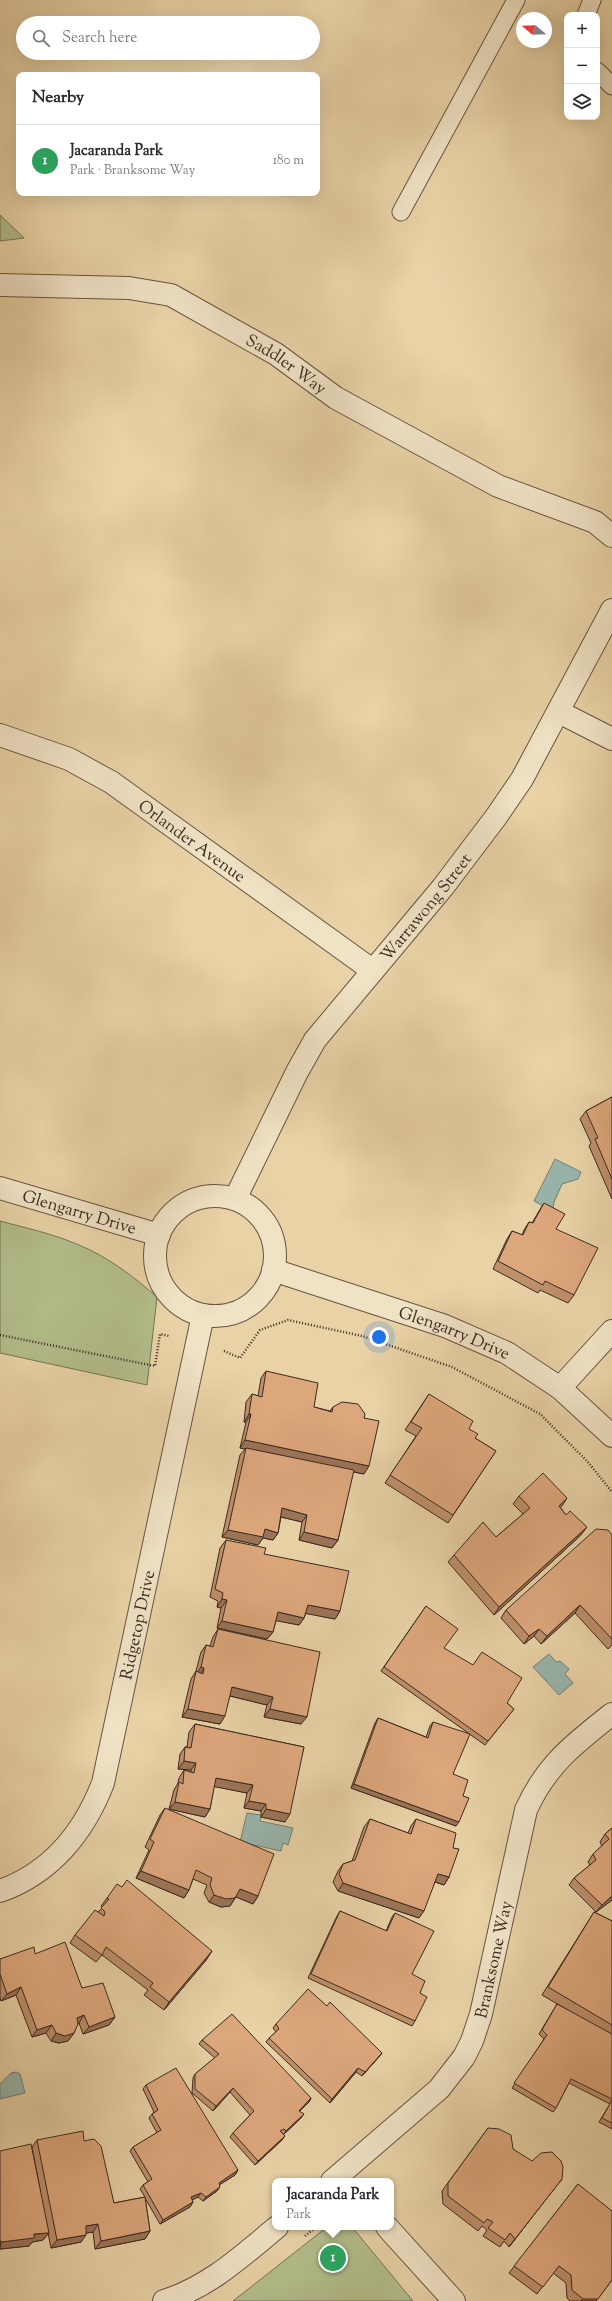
<!DOCTYPE html>
<html lang="en">
<head>
<meta charset="utf-8">
<style>
  :root { --surface:#fff; --page:#f7f7f7; --text:#2b2b33; --muted:#7c7c81; --line:#e1e1e2; --accent:#2563eb }
  body { margin:0; font-family:"Sorts Mill Goudy",serif; background:var(--page); color:var(--text) }
  .controls { position:absolute; right:12px; top:12px; display:grid; overflow:hidden; border-radius:8px; box-shadow:0 4px 16px #0002 }
  .controls button { width:36px; height:36px; display:grid; place-items:center; padding:0; border:0; border-bottom:1px solid var(--line); background:var(--surface); color:var(--text); font:20px sans-serif }
  .compass { position:absolute; left:516px; top:12px; width:36px; height:36px; border-radius:50%; background:var(--surface); box-shadow:0 4px 16px #0002; rotate:289deg }
  .you { position:absolute; left:379px; top:1337px; width:14px; height:14px; margin:-10px; border:3px solid #fff; border-radius:50%; background:#1a73e8; box-shadow:0 0 0 6px #1a73e833 }
  .badge { display:grid; place-items:center; width:26px; height:26px; border-radius:50%; background:var(--accent); color:#fff; font-size:13px; font-weight:700 }
  .pin { position:absolute; translate:-50% -50%; border:2px solid #fff; box-shadow:0 1px 4px #0006 }
  .popup { position:absolute; left:272px; top:2178px; width:122px; height:52px; box-sizing:border-box; display:grid; place-content:center; border-radius:8px; background:var(--surface); filter:drop-shadow(0 1px 3px #0005); font-size:13px; white-space:nowrap; color:var(--muted) }
  .popup b { font-size:15px; color:var(--text) }
  .popup::after { content:''; position:absolute; left:50%; top:100%; margin-left:-8px; border:8px solid transparent; border-top-color:var(--surface) }
  .list { margin:0; padding:0; list-style:none }
  h2 { display:flex; justify-content:space-between; align-items:center; height:52px; margin:0; padding:0 16px; font-size:17px }
  h2 small { font-size:13px; font-weight:400; color:var(--muted) }
  .list li { display:grid; grid-template-columns:26px 1fr auto; gap:12px; align-items:center; box-sizing:border-box; height:72px; padding:0 16px; border-top:1px solid var(--line) }
  .list b { display:block; font-size:15px; white-space:nowrap }
  .list p { margin:0; font-size:13px; white-space:nowrap; color:var(--muted) }
  .list em { font-size:13px; font-style:normal; color:var(--muted) }
  .icon { flex:none; width:22px; height:22px; fill:none; stroke:currentColor; stroke-width:2; stroke-linecap:round; stroke-linejoin:round }
  .map { position:relative; flex:none; width:612px; height:2301px; overflow:hidden }
  .search { position:absolute; background:var(--surface); box-shadow:0 4px 16px #0002; left:16px; top:16px; width:304px; height:44px; display:flex; align-items:center; gap:10px; box-sizing:border-box; padding:0 14px; border-radius:22px; color:var(--muted); font-size:15px }
  .panel { position:absolute; background:var(--surface); box-shadow:0 4px 16px #0002; left:16px; top:72px; width:304px; height:124px; border-radius:8px }
  .map>svg:first-child { display:block }
</style>
</head>
<body>
<div class="map">
<svg width="612" height="2301" viewBox="0 0 612 2301">
  <rect width="100%" height="100%" fill="#e8d2a6"/>
  <filter id="stains"><feTurbulence type="fractalNoise" baseFrequency=".005" numOctaves="4"/><feColorMatrix values="0 0 0 0 .2 0 0 0 0 .09 0 0 0 0 .02 0 0 0 .5 -.17"/></filter>
  <radialGradient id="worn" r=".72"><stop offset=".6" stop-color="#630" stop-opacity="0"/><stop offset="1" stop-color="#630" stop-opacity=".3"/></radialGradient>
  <path fill="#b2bd8a" stroke="#777456" d="M0 215 24 238 0 241Z
    M0 1221C26 1228 54 1234 79 1245 108 1257 133 1276 157 1297L147 1385 0 1353Z
    M327 2227H352L413 2301H233Z"/>
  <path fill="#98b6ad" stroke="#737e75" d="M555 1159 581 1172 578 1179 562 1184 554 1202 553 1208 550 1210 534 1201Z
    M549 1654 556 1662 560 1661 569 1669 565 1674 573 1683 559 1695 533 1667Z
    M247 1813 261 1815 260 1821 293 1828 288 1845 283 1843 281 1851 240 1842Z
    M16 2072 20 2074 25 2093 0 2099V2084L11 2073Z"/>
  <g fill="none" stroke-linecap="round" stroke-linejoin="round">
    <defs>
      <path id="service" d="M586 15 592 0
        M597 71 612 86
        M401 212 516 0"/>
      <g id="minor">
        <path id="s1" d="M0 285 129 288 171 295 276 354 336 398 498 486 595 522 612 536"/>
        <path d="M559 712 612 739"/>
        <path id="s2" d="M0 735 69 759 111 782 372 970"/>
        <path id="s3" d="M235 1199 297 1072 315 1040 443 887 496 817 522 779 612 610"/>
        <path d="M560 1388 612 1331"/>
        <path id="s4" d="M332 2181 439 2089 464 2057 472 2041 481 2014 526 1810C546 1765 575 1743 612 1714"/>
        <path d="M387 2227 454 2301"/>
        <path d="M164 2301C209 2287 242 2256 277 2227"/>
      </g>
      <g id="tertiary">
        <path id="s5" d="M0 1188 159 1235"/>
        <circle cx="215" cy="1256" r="60"/>
        <path id="s6" d="M273 1270 445 1326 507 1353 560 1388 612 1436"/>
        <path id="s7" d="M0 1891C51 1873 84 1832 103 1783L203 1315"/>
      </g>
    </defs>
    <use href="#service" stroke="#675442" stroke-width="19"/>
    <use href="#minor" stroke="#675442" stroke-width="24"/>
    <use href="#tertiary" stroke="#675442" stroke-width="24"/>
    <path stroke="#3c2a21" stroke-width="2.5" stroke-dasharray="1 2" stroke-linecap="butt" d="M0 1335 155 1366 160 1334 169 1336
      M224 1351 240 1358 260 1330 288 1320 362 1336 452 1367 540 1414 588 1462 612 1492
      M305 2236 316 2227"/>
    <use href="#service" stroke="#f0e2c5" stroke-width="17"/>
    <use href="#minor" stroke="#f0e2c5" stroke-width="22"/>
    <use href="#tertiary" stroke="#f0e2c5" stroke-width="22"/>
  </g>
  <path fill="#be906b" stroke="#3c2a21" d="M612 1097V1199L589 1146 591 1143 580 1119 586 1111Z
    M544 1203 556 1229 574 1295 568 1303 540 1290 538 1293 493 1269 507 1239 512 1231 522 1235 524 1230 529 1222 532 1223 539 1211Z
    M266 1371 314 1407 330 1411 333 1407 364 1418V1474L353 1472 338 1540 332 1548 299 1540 302 1522 281 1517 278 1533 273 1540 263 1538 258 1545 222 1537 240 1455 245 1449 240 1448 246 1422H244L246 1402 252 1394 258 1396 261 1378Z
    M429 1394 469 1429 475 1438 496 1451 448 1523 385 1483 416 1436 405 1430Z
    M519 1496 562 1506 560 1507 581 1535 494 1615 448 1562 454 1555 496 1537 523 1514 513 1504Z
    M612 1535V1645L608 1649 575 1613 541 1644 534 1636 524 1644 501 1618 506 1610Z
    M226 1540 264 1554 340 1611 335 1619 306 1613 304 1618 299 1625 276 1620 273 1632 267 1639 217 1628 221 1608 217 1607 218 1601 210 1597 220 1548Z
    M426 1606 444 1648 514 1709 485 1745 381 1671Z
    M218 1629 301 1724 264 1717 267 1705 230 1696 220 1724 182 1717 191 1679 196 1671 201 1652 206 1645 210 1646 213 1637Z
    M378 1718 426 1737 430 1726 433 1722 453 1774 463 1796 456 1826 351 1788 375 1723Z
    M195 1724 304 1747 285 1822 261 1817V1811L244 1808 247 1793 214 1786 210 1809 205 1817 169 1809 174 1790 178 1783 179 1778 184 1770 191 1772V1770L178 1769 180 1754 185 1747H187L189 1732Z
    M165 1808 258 1896 253 1904 236 1897 230 1906 221 1907 209 1902 204 1893 207 1885 193 1879 189 1890 184 1898 136 1878 149 1850 145 1847 160 1815Z
    M370 1819 408 1833 411 1826 416 1819 453 1848 449 1877 444 1885 435 1882 419 1918 338 1891 333 1882 338 1871 343 1864 352 1861 364 1827Z
    M612 1828V1900L596 1912 569 1885 574 1878 590 1865 588 1862 593 1854 602 1846 600 1842 605 1834Z
    M107 1898 207 1959 164 2010 144 1995 148 1990 102 1955 96 1962 70 1943 75 1935 103 1907 101 1906Z
    M340 1911 386 1931 392 1917 395 1913 412 1974 420 1993 415 2021 412 2026 308 1978 337 1916Z
    M594 1912 612 1921V2129L599 2122 610 2104 569 2083 556 2108 553 2112 512 2088 544 2039 539 2034 557 2004 571 2012 542 1995Z
    M35 1954 82 1988 115 2017 109 2025 83 2034 79 2023H78L74 2033 68 2041 59 2043 51 2041 46 2033 32 2037 16 1995 1 2001 0 1997V1959Z
    M327 2006 382 2053 362 2076 356 2072 330 2103 266 2042 269 2038 276 2032 273 2028 276 2024Z
    M202 2040 311 2098 309 2102 299 2112 301 2118 284 2134 282 2140 255 2165 230 2137 233 2133 250 2115 230 2092 213 2111 192 2093 193 2078 195 2074 215 2058 199 2044Z
    M146 2085 238 2170 235 2175 219 2185 217 2191 203 2201 198 2197 192 2200 193 2202 190 2207 160 2224 145 2198 150 2231 145 2239 95 2249 93 2232 86 2233 81 2242 51 2248 48 2233 43 2240 32 2242 29 2246 0 2249V2151L40 2189 32 2147 37 2140 84 2141 114 2203 145 2197 140 2189 143 2185 148 2182 130 2151 133 2147 157 2133 149 2118 152 2114 154 2112 143 2089Z
    M488 2128 513 2149 556 2186 509 2247 504 2241 500 2247 483 2236 487 2230 482 2226 478 2231 443 2204 442 2191Z
    M578 2184 596 2301H570L567 2298 566 2283 553 2273 537 2294 509 2273Z"/>
  <path fill="#9b7557" stroke="#3c2a21" d="M249 1414H251L246 1422H244Z
    M245 1440 369 1466 364 1474 245 1449 246 1448 245 1449 240 1448Z
    M567 1498 562 1506 553 1514 559 1506Z
    M282 1508 307 1515 302 1522 277 1516Z
    M587 1527 581 1535 494 1615 499 1607Z
    M265 1529 278 1533 273 1540 263 1538 258 1545 222 1537 228 1530Z
    M304 1532 338 1540 332 1548 299 1540Z
    M222 1599 227 1600 221 1608 217 1607Z
    M308 1605 340 1611 335 1619 303 1613Z
    M580 1605 575 1613 541 1644 547 1636Z
    M278 1612 304 1618 299 1625 272 1620Z
    M222 1621 273 1632 267 1639 217 1628Z
    M539 1629 534 1636 524 1644 529 1636Z
    M201 1667 204 1668 199 1676 196 1675Z
    M232 1687 273 1697 267 1705 226 1695Z
    M188 1709 225 1716 220 1724 182 1717Z
    M270 1709 307 1717 301 1724 264 1717Z
    M184 1761 196 1763 191 1770 178 1769Z
    M216 1778 253 1785 247 1793 211 1786Z
    M354 1784 459 1822 456 1826 351 1788Z
    M249 1801 266 1804 261 1811 244 1808Z
    M175 1802 210 1809 205 1817 169 1809Z
    M266 1809 290 1814 285 1822 261 1817Z
    M141 1871 189 1890 184 1898 136 1878Z
    M438 1874 449 1877 444 1885 433 1881Z
    M343 1883 424 1911 419 1918 338 1891Z
    M240 1889 258 1896 253 1904 234 1896Z
    M214 1895 235 1898 230 1906 221 1907 209 1902Z
    M612 1896V1900L596 1912 602 1905Z
    M212 1951 207 1959 164 2010 169 2002Z
    M21 1987 16 1995 1 2001 7 1994Z
    M84 2015 79 2023 71 2025 77 2018Z
    M115 2017 109 2025 83 2034 89 2027Z
    M52 2025 46 2033 32 2037 37 2030Z
    M56 2033H74L68 2041 59 2043 51 2041Z
    M382 2053 379 2057 362 2076 365 2072Z
    M358 2068 356 2072 330 2103 332 2099Z
    M233 2088 230 2092 213 2111 216 2106Z
    M311 2098 309 2102 296 2115 299 2111Z
    M304 2114 301 2118 283 2135 286 2131Z
    M285 2136 282 2140 255 2165 258 2161Z
    M238 2170 235 2175 216 2187 219 2183Z
    M562 2179 556 2186 509 2247 515 2239Z
    M220 2187 217 2191 203 2201 206 2197Z
    M201 2193 198 2197 189 2201 191 2197Z
    M193 2202 190 2207 160 2224 163 2220Z
    M98 2224 93 2232 81 2234 86 2226Z
    M150 2231 145 2239 95 2249 101 2241Z
    M49 2233 43 2240 32 2242 29 2246 0 2249 1 2242 34 2234Z
    M86 2235 81 2242 51 2248 57 2240Z
    M612 2280 596 2301H581L583 2299Z"/>
  <path fill="#dda77c" stroke="#3c2a21" d="M612 1097V1179L595 1139 598 1138 586 1111Z
    M544 1203 565 1214 556 1229 598 1248 574 1295 545 1281 543 1285 498 1261 512 1231 523 1235 529 1222 533 1223Z
    M266 1371 318 1383 314 1407 332 1412 333 1407 342 1402 358 1404 365 1414 364 1418 379 1421 369 1466 245 1440 251 1414H249L252 1394 262 1397Z
    M429 1394 473 1421 469 1429 478 1434 475 1438 496 1451 453 1515 390 1475 422 1428 411 1422Z
    M246 1448 354 1470 338 1540 304 1532 307 1515 282 1508 278 1533 265 1529 263 1537 228 1530Z
    M543 1473 567 1498 559 1506 566 1515 570 1511 587 1527 499 1607 454 1555 483 1522 496 1537 530 1508 519 1496Z
    M596 1529 608 1530 612 1535V1639L580 1605 547 1636 539 1629 529 1636 506 1610Z
    M226 1540 266 1548 264 1554 349 1571 340 1611 308 1605 304 1618 278 1612 273 1632 222 1621 227 1600 222 1599 223 1593 215 1589Z
    M426 1606 458 1629 444 1648 473 1665 482 1652 522 1678 507 1703 514 1709 488 1741 384 1667Z
    M218 1629 320 1652 307 1717 270 1709 273 1697 232 1687 225 1716 188 1709 196 1671 203 1674 204 1668 201 1667 206 1645 213 1647Z
    M378 1718 428 1738 433 1722 470 1734 453 1774 468 1780 463 1796 469 1798 459 1822 354 1784Z
    M195 1724 304 1747 290 1814 266 1809V1804L249 1801 253 1785 216 1778 210 1809 175 1802 179 1782 183 1784 184 1770 194 1773 196 1763 184 1761 185 1747 191 1748Z
    M165 1808 274 1854 258 1896 240 1889 235 1898 226 1899 214 1895 210 1885 212 1878 196 1870 189 1890 141 1871 154 1842 150 1839Z
    M370 1819 411 1834 416 1819 456 1833 453 1848 459 1849 449 1877 438 1874 424 1911 343 1883 339 1874 343 1864 355 1860Z
    M612 1828V1896L602 1905 574 1878 596 1860 593 1854 609 1839 605 1834Z
    M127 1880 212 1951 169 2002 150 1987 153 1983 106 1947 102 1955 75 1935 95 1910 104 1916 105 1912 101 1908 109 1899 107 1898 117 1884 122 1887Z
    M340 1911 387 1931 395 1913 434 1931 412 1974 425 1981 420 1993 427 1997 415 2021 311 1974Z
    M594 1912 612 1921V2025L548 1987Z
    M65 1942 82 1988 103 1983 115 2017 89 2027 84 2015 77 2018 78 2024 74 2033 65 2036 56 2033 52 2025 37 2030 21 1987 7 1994 0 1974V1959L34 1947 35 1954Z
    M308 1989 327 2006 330 2002 382 2053 365 2072 358 2068 332 2099 269 2038 279 2029 276 2024Z
    M557 2004 612 2034V2099L571 2079 556 2108 514 2083 547 2035 542 2030Z
    M232 2014 311 2098 299 2111 304 2114 286 2131 284 2129 280 2131 285 2136 258 2161 233 2133 254 2111 233 2088 216 2106 195 2089V2074L219 2054 202 2040Z
    M176 2068 238 2170 219 2183 220 2187 206 2197 201 2193 191 2197 193 2202 163 2220 143 2185 152 2179 133 2147 161 2130 152 2114 158 2110 146 2085Z
    M612 2100V2123L602 2118Z
    M488 2128 499 2129 511 2135 513 2149 532 2161 541 2153 552 2152 561 2161 563 2167 562 2179 515 2239 510 2233 505 2240 488 2228 493 2222 487 2219 484 2223 448 2196V2183Z
    M83 2131 84 2141 94 2139 101 2146 114 2203 145 2197 150 2231 101 2241 98 2224 86 2226V2235L57 2240 37 2140Z
    M31 2144 49 2233 34 2234V2238L1 2242 0 2240V2151Z
    M578 2184 612 2211V2280L598 2299H583L572 2290 571 2275 559 2266 543 2287 514 2266Z"/>
  <g text-anchor="middle" stroke-width="3.5" stroke-linejoin="round" paint-order="stroke">
    <g font-size="17" fill="#3c2a21" stroke="#f0e2c5">
      <text dy="6" stroke="none"><textPath href="#s1" startOffset="306">Saddler Way</textPath></text>
      <text dy="6" stroke="none"><textPath href="#s2" startOffset="221">Orlander Avenue</textPath></text>
      <text dy="6" stroke="none"><textPath href="#s3" startOffset="351">Warrawong Street</textPath></text>
      <text dy="6" stroke="none"><textPath href="#s5" startOffset="83">Glengarry Drive</textPath></text>
      <text dy="6" stroke="none"><textPath href="#s6" startOffset="192">Glengarry Drive</textPath></text>
      <text dy="6" stroke="none"><textPath href="#s7" startOffset="316">Ridgetop Drive</textPath></text>
      <text dy="6" stroke="none"><textPath href="#s4" startOffset="284">Branksome Way</textPath></text>
    </g>
  </g>
  <rect width="100%" height="100%" filter="url(#stains)"/>
  <rect width="100%" height="100%" fill="url(#worn)"/>
</svg>
<div class="controls">
<button>+</button>
<button>−</button>
<button><svg class="icon" aria-label="layers" viewBox="0 0 24 24"><path d="M12 4l9 5-9 5-9-5zM3 14l9 5 9-5"/></svg></button>
</div>
<svg class="compass" viewBox="-18 -18 36 36"><path d="M0-13l5 13h-10z" fill="#e53935"/><path d="M0 13l5-13h-10z" fill="#7c7c81"/></svg>
<div class="you"></div>
<div class="pin badge" style="left:333px;top:2258px;background:#2e9e5b">1</div>
<div class="popup"><b>Jacaranda Park</b>Park</div>
<div class="search"><svg class="icon" aria-label="search" viewBox="0 0 24 24"><circle cx="10" cy="10" r="6"/><path d="M15 15l6 6"/></svg>Search here</div>
<section class="panel">
<h2>Nearby<small></small></h2>
<ul class="list">
<li><span class="badge" style="background:#2e9e5b">1</span><div><b>Jacaranda Park</b><p>Park · Branksome Way</p></div><em>180 m</em></li>
</ul>
</section>
</div>
</body>
</html>
